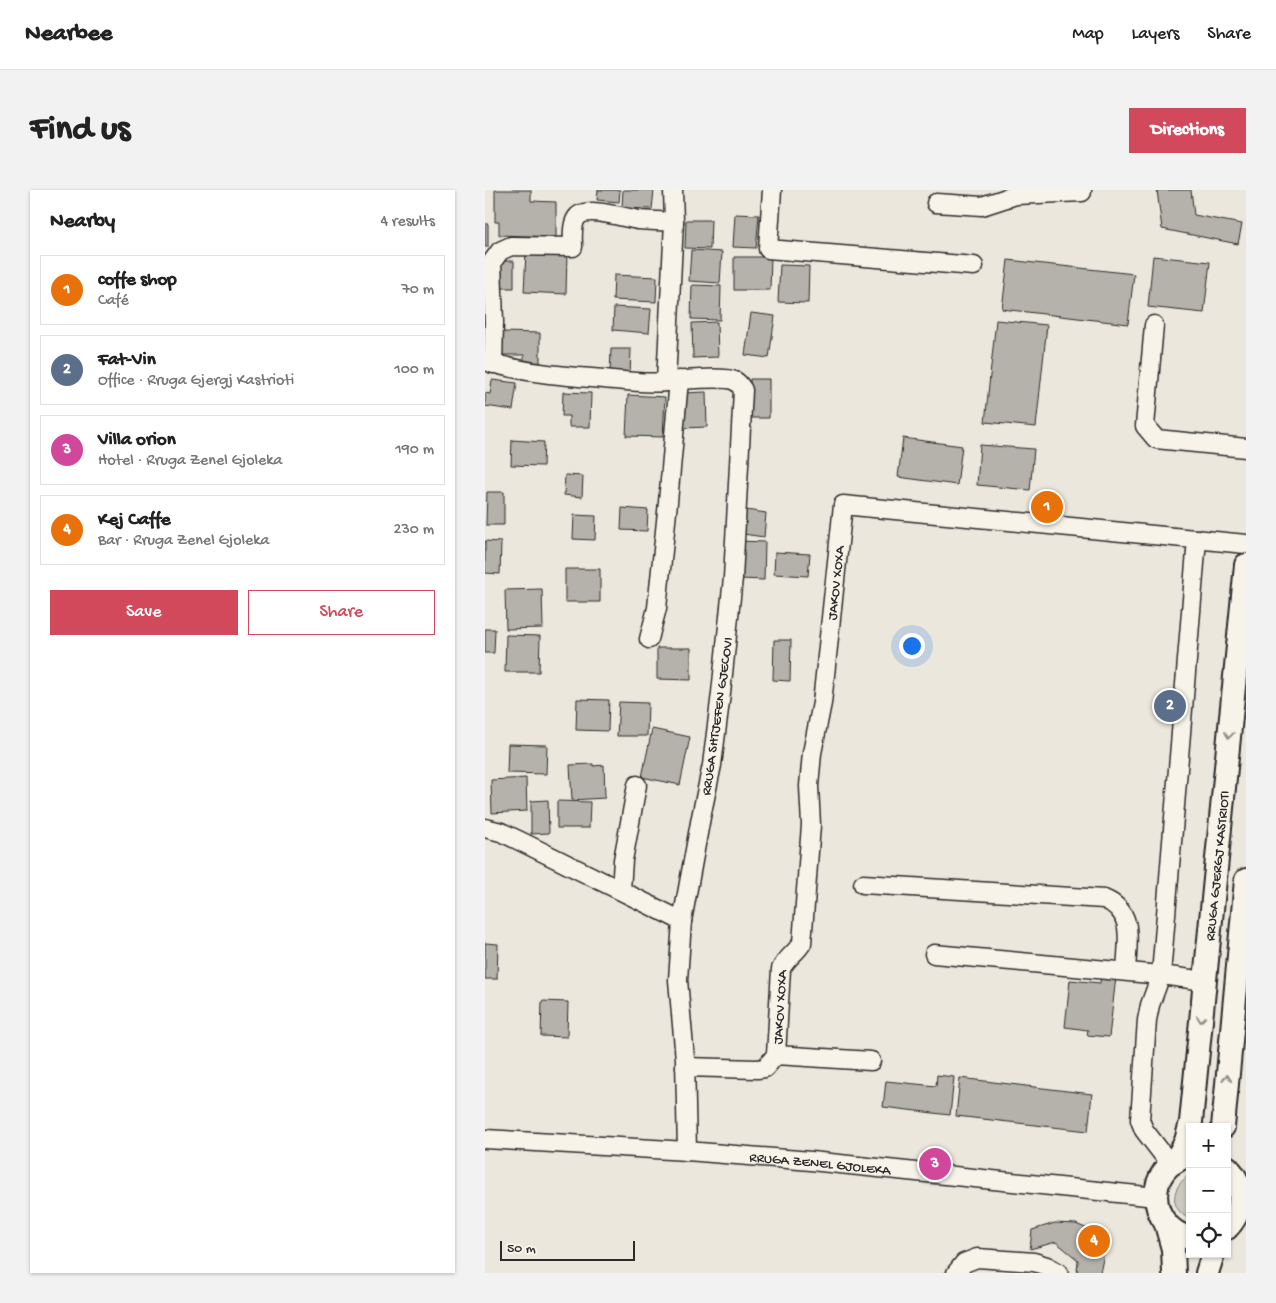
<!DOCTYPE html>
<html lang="en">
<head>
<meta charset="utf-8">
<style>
  :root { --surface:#fff; --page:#f2f2f2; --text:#222; --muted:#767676; --line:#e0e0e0; --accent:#d1495b }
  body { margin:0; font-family:"Gochi Hand",sans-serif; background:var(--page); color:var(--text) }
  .controls { position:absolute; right:15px; bottom:15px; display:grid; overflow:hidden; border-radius:0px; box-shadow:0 1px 4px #0004 }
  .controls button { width:45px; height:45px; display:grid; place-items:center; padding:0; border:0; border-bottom:1px solid var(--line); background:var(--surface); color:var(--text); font:25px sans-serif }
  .scale { position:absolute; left:15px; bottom:12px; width:135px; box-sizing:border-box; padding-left:5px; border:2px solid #2b2b2b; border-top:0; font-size:14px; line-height:18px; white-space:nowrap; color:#2b2b2b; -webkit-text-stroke:4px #f7f3e8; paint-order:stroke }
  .you { position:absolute; left:426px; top:455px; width:18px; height:18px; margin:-12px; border:4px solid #fff; border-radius:50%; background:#1a73e8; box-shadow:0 0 0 8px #1a73e833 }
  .badge { display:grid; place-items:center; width:32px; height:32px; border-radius:50%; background:var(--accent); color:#fff; font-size:16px; font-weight:700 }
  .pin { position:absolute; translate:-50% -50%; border:2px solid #fff; box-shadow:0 1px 5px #0006 }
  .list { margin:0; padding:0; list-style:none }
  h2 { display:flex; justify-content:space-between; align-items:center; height:65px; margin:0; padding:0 20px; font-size:21px }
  h2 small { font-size:16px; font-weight:400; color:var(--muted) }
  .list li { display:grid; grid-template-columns:32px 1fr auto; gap:15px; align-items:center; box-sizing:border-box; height:70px; margin:0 10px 10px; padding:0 10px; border:1px solid var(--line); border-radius:0px }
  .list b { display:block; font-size:19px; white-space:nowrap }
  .list p { margin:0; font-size:16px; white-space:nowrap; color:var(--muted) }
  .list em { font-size:16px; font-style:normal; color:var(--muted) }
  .actions { display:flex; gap:10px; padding:15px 20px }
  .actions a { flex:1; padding:11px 0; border:1px solid var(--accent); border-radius:0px; text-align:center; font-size:18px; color:var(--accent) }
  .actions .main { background:var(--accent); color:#fff }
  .icon { flex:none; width:28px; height:28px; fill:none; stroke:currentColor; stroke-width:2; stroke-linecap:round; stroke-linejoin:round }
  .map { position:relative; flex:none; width:761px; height:1083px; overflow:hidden; border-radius:0px }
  header { display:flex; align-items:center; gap:30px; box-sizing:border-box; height:70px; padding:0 25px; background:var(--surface); border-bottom:1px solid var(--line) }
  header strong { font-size:24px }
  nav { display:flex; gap:28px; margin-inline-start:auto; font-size:18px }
  .intro { display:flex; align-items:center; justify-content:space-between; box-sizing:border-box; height:120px; padding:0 30px }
  h1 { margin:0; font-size:35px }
  .button { padding:12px 22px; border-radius:0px; background:var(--accent); color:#fff; font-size:18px; font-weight:700 }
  main { display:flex; gap:30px; padding:0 30px }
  aside { flex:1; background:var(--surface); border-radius:0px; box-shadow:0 1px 4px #0004 }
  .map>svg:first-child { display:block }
</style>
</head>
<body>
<header>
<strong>Nearbee</strong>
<nav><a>Map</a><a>Layers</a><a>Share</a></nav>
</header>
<div class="intro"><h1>Find us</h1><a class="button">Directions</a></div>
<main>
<aside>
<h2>Nearby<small>4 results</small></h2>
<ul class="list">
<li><span class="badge" style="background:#e8710a">1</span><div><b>coffe shop</b><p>Café</p></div><em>70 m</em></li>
<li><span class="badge" style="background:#5c6f8a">2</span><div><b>Fat-Vin</b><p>Office · Rruga Gjergj Kastrioti</p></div><em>100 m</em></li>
<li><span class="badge" style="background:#d1479c">3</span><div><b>Villa orion</b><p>Hotel · Rruga Zenel Gjoleka</p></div><em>190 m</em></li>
<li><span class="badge" style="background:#e8710a">4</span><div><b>Kej Caffe</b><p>Bar · Rruga Zenel Gjoleka</p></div><em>230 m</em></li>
</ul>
<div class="actions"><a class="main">Save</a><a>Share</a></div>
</aside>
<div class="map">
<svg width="761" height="1083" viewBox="0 0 761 1083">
  <rect width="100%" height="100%" fill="#ebe7dd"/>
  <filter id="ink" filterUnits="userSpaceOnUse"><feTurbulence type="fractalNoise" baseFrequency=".02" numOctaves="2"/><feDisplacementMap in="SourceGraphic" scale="10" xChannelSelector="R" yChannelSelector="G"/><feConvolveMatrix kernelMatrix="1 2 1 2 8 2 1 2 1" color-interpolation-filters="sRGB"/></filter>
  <g filter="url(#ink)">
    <path fill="#cbc8bf" stroke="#7b7a75" d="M705 985V1029C683 1019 686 996 705 985Z"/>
    <path fill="#b5b2ab" stroke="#2b2b2b" d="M10 0H46V11L71 12V47L14 45V32H10Z
      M113 0H135L134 12 112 10Z
      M138 0H169L167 19 137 18Z
      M672 0H706L709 25 757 34 753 54 677 39Z
      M250 24 274 25 271 58 248 57Z
      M201 30H226L225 59 200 58Z
      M0 34H3V57H0Z
      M206 60 237 62 235 93 204 91Z
      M41 62 82 63 81 104 39 102Z
      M668 66 725 72 719 123 663 117Z
      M249 67H286L285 100H249Z
      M523 70 649 84 643 134 517 119Z
      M14 71H29V98H13Z
      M295 75 324 76 323 113 293 112Z
      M129 85 172 87 171 112 128 110Z
      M207 95 236 96 235 130 206 129Z
      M129 117 166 119 164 143 128 140Z
      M266 123 290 126 284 168 260 165Z
      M511 130 562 135 551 237 500 232Z
      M232 132 233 167 208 168 207 133Z
      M17 142 55 143V174H39V165H16Z
      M126 159H146L145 185H125Z
      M265 189H284V228H265Z
      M7 190 32 193 28 220 0 216V203L5 204Z
      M78 202 106 203 105 237H84V226H77Z
      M221 202 222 237 198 238 197 203Z
      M143 205 180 207 178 247 141 246Z
      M418 248 477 256 472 295 413 287Z
      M27 250 59 252 58 276 26 275Z
      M495 255 549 259 545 300 492 295Z
      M80 285 98 286 97 307 79 305Z
      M2 302H19V335H1Z
      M137 318 163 320 162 341 136 340Z
      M261 320 281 323 279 347 258 344Z
      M89 325 111 326 110 350 88 349Z
      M0 351 16 352 15 384 0 383Z
      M255 351 280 352 279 390 254 389Z
      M290 362 325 364 323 386 289 384Z
      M80 379H115V412H80Z
      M57 399 58 438 21 439 20 400Z
      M0 439H10L9 463H0Z
      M21 445 55 446 54 482H20Z
      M289 450H306L305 491 288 490Z
      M172 458H206V490L172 489Z
      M92 509 124 510 123 541 91 540Z
      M134 512 163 513 162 546H132Z
      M167 539 205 547 195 595 157 587Z
      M23 554 62 555 61 584 22 583Z
      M108 574V576L119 575 120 608 87 610 85 575Z
      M41 588 42 621 7 623 6 590Z
      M63 610 64 643 46 644V611Z
      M72 611 105 612 104 638H72Z
      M0 753 13 754 12 789H0Z
      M616 785 631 787 624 847 602 845 603 840 580 837 585 790 615 793Z
      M57 811 83 812 82 847 56 846Z
      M452 885 469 887 465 925 398 917 401 891 451 896Z
      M475 888 607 904 603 941 471 926Z
      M570 1033 591 1034 610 1042 619 1064 615 1083H592L593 1070 571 1052 545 1059 547 1040Z"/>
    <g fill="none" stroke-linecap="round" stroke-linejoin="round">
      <defs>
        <g id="minor">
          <path d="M287 0 283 59 489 76"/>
          <path d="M451 13 497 16 531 5 597 2V0"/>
          <path d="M669 135 660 236 671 249 761 258"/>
          <path d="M0 171C39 183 79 186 119 189 140 191 160 194 181 192L189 32 188 0"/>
          <path d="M8 174 9 132 7 72 15 61 26 56 88 57C88 48 86 33 93 26 104 16 139 28 154 30 165 31 177 31 189 32"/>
          <path d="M181 192C194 190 240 186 250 191 254 193 256 197 258 200L248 388 236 503 227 575 216 627 197 731 193 790 200 869 202 961"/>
          <path d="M164 449 172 418 183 312 194 190"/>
          <path d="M0 638 16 642 37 652 197 731"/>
          <path d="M378 694 619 709C651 722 642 753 641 781"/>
          <path d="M136 700 138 670 152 595"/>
          <path d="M449 764 676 785 712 349"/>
          <path id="s1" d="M291 865 296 779C301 768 311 763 317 753L326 635 324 596 327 563 337 513 358 315 761 354"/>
          <path d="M200 877 272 879 280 878 291 865 386 871"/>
          <path id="s2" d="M0 949 202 961 326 971 671 1007"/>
          <path d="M686 975 659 940 655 930 662 830 665 815 676 785 720 791"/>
          <path d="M471 1083 479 1073 492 1068 549 1072 562 1076 574 1083"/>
        </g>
        <g id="major">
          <path d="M738 937 761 690"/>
          <path d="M704 966C659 976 661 1037 705 1048"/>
          <path id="s3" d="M690 972 701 951 706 932 761 375"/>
          <path d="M742 977C760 994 759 1021 742 1038"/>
          <path d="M681 1034 688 1059 689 1083"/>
          <path d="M722 1083 728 1064"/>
        </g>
      </defs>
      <use href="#minor" stroke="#2b2b2b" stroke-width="21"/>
      <use href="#major" stroke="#2b2b2b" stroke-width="26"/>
      <use href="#minor" stroke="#f7f3e8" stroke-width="18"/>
      <use href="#major" stroke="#f7f3e8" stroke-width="22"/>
    </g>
    <defs><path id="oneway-chevron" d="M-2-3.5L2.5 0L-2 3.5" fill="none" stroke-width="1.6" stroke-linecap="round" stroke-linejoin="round" transform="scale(1.25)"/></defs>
    <g stroke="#918f8a">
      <use href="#oneway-chevron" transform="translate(744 545) rotate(96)"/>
      <use href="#oneway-chevron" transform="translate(716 829) rotate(96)"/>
      <use href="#oneway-chevron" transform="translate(742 888) rotate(-85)"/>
    </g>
  </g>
  <g text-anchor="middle" stroke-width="5" stroke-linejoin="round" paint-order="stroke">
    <g font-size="14" fill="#2b2b2b" stroke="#f7f3e8">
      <text dy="5" stroke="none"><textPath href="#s1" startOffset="482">JAKOV XOXA</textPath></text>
      <text transform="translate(231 526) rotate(-82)" y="5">RRUGA SHTJEFEN GJECOVI</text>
      <text dy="5" stroke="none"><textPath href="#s3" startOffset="301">RRUGA GJERGJ KASTRIOTI</textPath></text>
      <text dy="5" stroke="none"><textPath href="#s1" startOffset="48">JAKOV XOXA</textPath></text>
      <text dy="5" stroke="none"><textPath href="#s2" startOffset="336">RRUGA ZENEL GJOLEKA</textPath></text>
    </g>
  </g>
</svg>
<div class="controls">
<button>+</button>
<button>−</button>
<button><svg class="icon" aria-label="locate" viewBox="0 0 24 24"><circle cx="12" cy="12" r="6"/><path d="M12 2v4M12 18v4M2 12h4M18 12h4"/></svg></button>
</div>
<div class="scale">50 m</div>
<div class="you"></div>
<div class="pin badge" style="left:562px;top:317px;background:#e8710a">1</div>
<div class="pin badge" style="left:685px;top:516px;background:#5c6f8a">2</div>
<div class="pin badge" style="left:450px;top:974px;background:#d1479c">3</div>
<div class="pin badge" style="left:609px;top:1051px;background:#e8710a">4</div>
</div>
</main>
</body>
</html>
